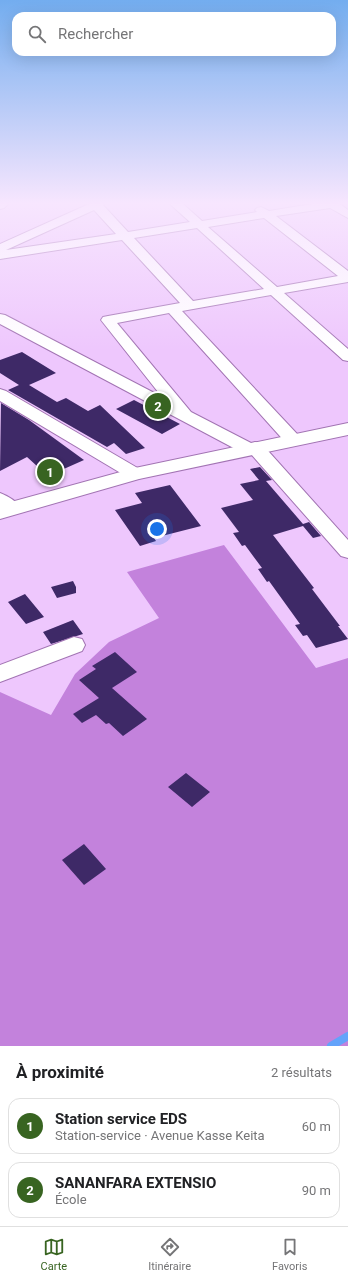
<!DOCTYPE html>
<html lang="fr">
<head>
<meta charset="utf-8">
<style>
  :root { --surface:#fff; --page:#f6f6f6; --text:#202124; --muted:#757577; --line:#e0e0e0; --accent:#386421 }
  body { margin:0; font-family:Roboto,sans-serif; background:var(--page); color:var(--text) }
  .you { position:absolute; left:157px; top:529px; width:14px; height:14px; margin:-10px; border:3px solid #fff; border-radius:50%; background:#1a73e8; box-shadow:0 0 0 6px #1a73e833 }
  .badge { display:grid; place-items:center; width:26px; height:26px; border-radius:50%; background:var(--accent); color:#fff; font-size:13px; font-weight:700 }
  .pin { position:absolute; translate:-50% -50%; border:2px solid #fff; box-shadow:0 1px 4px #0006 }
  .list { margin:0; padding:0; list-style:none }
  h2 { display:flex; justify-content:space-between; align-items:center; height:52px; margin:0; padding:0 16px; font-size:17px }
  h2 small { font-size:13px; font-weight:400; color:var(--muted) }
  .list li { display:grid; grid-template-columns:26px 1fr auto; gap:12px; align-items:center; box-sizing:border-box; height:56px; margin:0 8px 8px; padding:0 8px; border:1px solid var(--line); border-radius:12px }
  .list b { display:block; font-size:15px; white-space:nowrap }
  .list p { margin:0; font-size:13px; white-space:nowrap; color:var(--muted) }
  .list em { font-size:13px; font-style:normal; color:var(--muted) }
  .icon { flex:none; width:22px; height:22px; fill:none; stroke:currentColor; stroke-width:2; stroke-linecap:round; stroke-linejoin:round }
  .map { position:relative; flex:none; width:348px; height:1046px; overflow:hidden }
  .search { position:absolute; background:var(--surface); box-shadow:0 4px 16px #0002; left:12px; right:12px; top:12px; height:44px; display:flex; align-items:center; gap:10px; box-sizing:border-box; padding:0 14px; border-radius:12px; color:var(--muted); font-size:15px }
  .sheet { height:180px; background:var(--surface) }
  nav { display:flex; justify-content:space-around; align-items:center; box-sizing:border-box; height:56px; border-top:1px solid var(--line); background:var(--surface); font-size:11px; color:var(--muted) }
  nav a { display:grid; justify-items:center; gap:2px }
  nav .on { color:var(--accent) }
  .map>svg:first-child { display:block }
</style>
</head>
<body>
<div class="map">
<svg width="348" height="1046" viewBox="0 0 348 1046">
  <rect width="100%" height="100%" fill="#eec7fd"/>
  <path fill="#c382dc" d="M224 545 316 668 348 658V1046H0V692L51 715 75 674 109 642 159 618 127 572Z"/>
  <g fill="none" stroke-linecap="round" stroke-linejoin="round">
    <path stroke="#63a3fa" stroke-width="8" d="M331 1046 348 1036"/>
  </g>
  <path fill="#3e2967" d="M22 352 56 373 29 385 57 402 66 398 88 411 100 405 145 448 126 454 114 443 107 447 8 390 19 385 0 373V360Z
    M134 400 180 424 162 434 116 409Z
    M1 403 29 420 84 460 48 476 27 457 0 471Z
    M260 467 272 480 266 481 303 524 309 522 321 536 313 538 303 526 273 535 314 588 312 589 340 626H338L348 639 316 648 307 635 303 636 295 625 300 624 269 581 267 582 258 569 262 568 245 545 242 546 233 533 239 532 221 508 253 500 240 484 259 480 250 469Z
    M170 485 201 526 154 538 156 541 140 546 115 510 142 503 135 493Z
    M73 581 76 587V593L57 598 51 587Z
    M25 594 44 617 26 624 8 602Z
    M73 620 83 634 51 644 43 632Z
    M115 652 137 672 112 688 147 719 123 736 109 723 106 724 96 715 82 723 73 714 99 698 79 680 96 669 92 666Z
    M186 773 210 792 192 807 168 787Z
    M84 844 106 869 84 885 62 860Z"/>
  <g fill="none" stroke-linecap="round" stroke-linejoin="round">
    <defs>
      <path id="street" d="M0 204H8L4 208 0 209Z
        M89 204H104L103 205 128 232 190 222 170 204H183L202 221 257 212 255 210 257 208 261 207 269 211 312 204H340L348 210V218L330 208 276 216 348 271V282L284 293 348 349V361L343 360 271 295 182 311 299 436 301 440 299 444 293 445 287 444 169 313 117 323 191 412 251 443 255 442 261 443 348 540V558L341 556 251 454 243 453 0 324V314L5 315 162 397 101 320 103 317 108 316 180 303 122 240 0 259V244ZM94 210 116 234 6 250ZM264 218 338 276 277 287 208 227ZM197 228 264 289 193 301 134 238Z
        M0 389 6 391 141 470 144 474 141 478 135 479 129 478 0 401Z
        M0 493C8 496 16 501 21 508L19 512C11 514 6 513 0 508Z
        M74 637 82 639 85 645 82 651 0 682V665Z"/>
      <path id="secondary" d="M348 423V435L139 479 0 519V505L135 468Z"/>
    </defs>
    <use href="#street" stroke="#a274b3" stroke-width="2"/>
    <use href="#secondary" stroke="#a274b3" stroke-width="2"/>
    <use href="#street" fill="#fff" fill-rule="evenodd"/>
    <use href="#secondary" fill="#fff" fill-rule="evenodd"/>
  </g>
  <linearGradient id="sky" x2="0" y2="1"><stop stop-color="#73adef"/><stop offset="0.58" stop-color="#f7e6fe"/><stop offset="1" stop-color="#f7e6fe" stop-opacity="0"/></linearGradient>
  <rect width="348" height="350" fill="url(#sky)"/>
</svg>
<div class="you"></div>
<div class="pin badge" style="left:50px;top:472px">1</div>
<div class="pin badge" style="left:158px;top:406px">2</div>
<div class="search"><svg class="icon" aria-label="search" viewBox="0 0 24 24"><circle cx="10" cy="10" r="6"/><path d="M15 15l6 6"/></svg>Rechercher</div>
</div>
<section class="sheet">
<h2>À proximité<small>2 résultats</small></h2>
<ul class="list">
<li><span class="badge">1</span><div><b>Station service EDS</b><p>Station-service · Avenue Kasse Keita</p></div><em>60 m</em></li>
<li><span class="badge">2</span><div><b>SANANFARA EXTENSIO</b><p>École</p></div><em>90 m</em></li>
</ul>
</section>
<nav>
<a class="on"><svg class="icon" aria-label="map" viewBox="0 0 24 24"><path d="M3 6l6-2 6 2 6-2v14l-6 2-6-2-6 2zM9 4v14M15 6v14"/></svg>Carte</a>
<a><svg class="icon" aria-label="directions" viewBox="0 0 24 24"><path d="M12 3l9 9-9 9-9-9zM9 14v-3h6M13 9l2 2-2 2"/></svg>Itinéraire</a>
<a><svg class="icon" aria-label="saved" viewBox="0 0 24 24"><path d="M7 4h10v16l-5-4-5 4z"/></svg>Favoris</a>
</nav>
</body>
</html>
